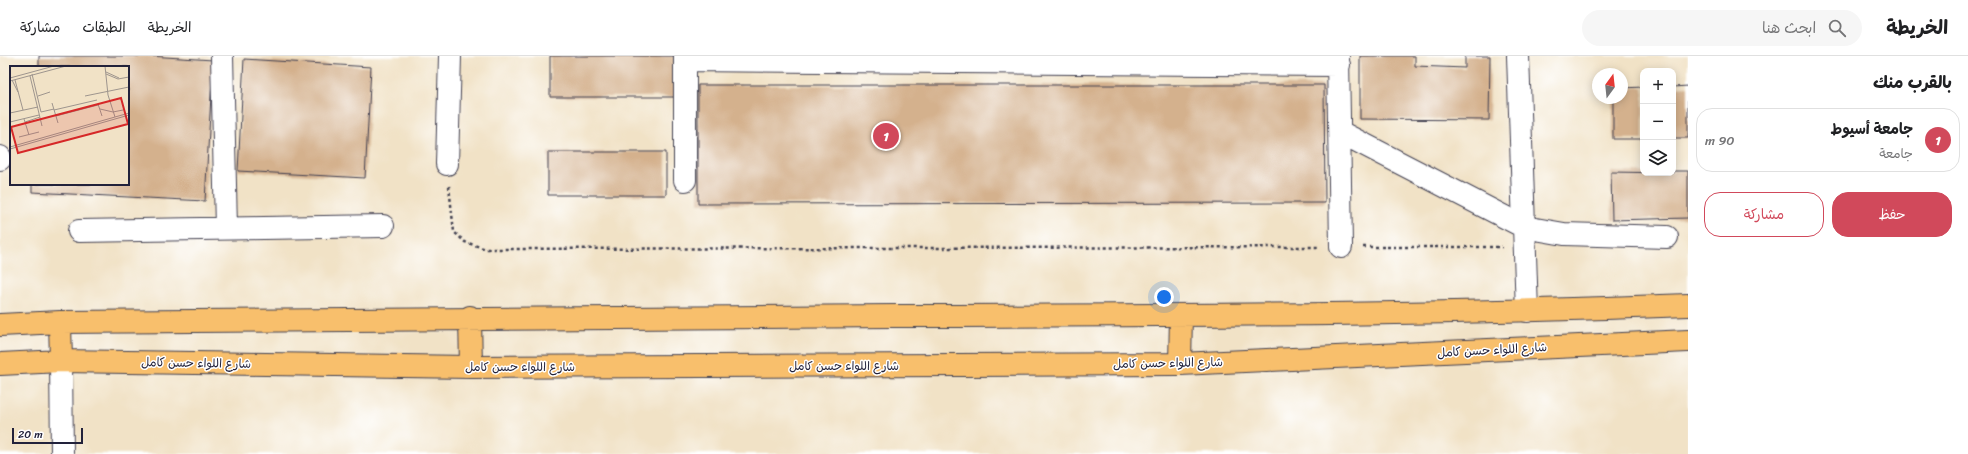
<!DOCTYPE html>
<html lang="ar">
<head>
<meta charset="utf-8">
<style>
  :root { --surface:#fff; --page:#f6f6f6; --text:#202124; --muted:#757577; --line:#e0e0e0; --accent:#d1495b }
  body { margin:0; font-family:Sriracha,"Playpen Sans Arabic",sans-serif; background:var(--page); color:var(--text); direction:rtl }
  .controls { position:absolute; right:12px; top:12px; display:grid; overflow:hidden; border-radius:8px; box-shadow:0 2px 10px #0003 }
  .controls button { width:36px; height:36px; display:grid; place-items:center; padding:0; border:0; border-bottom:1px solid var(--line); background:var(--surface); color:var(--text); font:20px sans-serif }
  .compass { position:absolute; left:1592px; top:12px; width:36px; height:36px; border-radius:50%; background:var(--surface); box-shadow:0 2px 10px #0003; rotate:15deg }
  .scale { position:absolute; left:12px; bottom:10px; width:71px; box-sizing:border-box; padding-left:4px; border:2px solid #22223b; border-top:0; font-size:11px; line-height:14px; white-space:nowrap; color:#22223b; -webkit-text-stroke:3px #fff; paint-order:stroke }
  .you { position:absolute; left:1164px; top:241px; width:14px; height:14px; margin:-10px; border:3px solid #fff; border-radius:50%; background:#1a73e8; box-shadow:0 0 0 6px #1a73e833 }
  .badge { display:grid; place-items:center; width:26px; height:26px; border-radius:50%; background:var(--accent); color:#fff; font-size:13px; font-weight:700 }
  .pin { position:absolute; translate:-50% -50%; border:2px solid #fff; box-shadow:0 1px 4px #0006 }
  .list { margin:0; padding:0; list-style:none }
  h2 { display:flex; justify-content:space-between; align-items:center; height:52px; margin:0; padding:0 16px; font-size:17px }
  h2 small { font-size:13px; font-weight:400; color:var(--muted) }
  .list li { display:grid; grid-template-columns:26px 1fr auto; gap:12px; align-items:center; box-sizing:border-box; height:64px; margin:0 8px 8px; padding:0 8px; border:1px solid var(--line); border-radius:16px }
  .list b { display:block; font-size:15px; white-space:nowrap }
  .list p { margin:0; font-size:13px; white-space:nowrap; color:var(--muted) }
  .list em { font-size:13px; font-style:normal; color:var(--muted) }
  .actions { display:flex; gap:8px; padding:12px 16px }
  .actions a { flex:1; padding:9px 0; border:1px solid var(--accent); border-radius:16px; text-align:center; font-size:14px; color:var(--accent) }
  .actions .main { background:var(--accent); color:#fff }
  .icon { flex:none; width:22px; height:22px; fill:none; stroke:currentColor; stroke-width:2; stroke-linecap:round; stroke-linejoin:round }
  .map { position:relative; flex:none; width:1688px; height:398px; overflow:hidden; direction:ltr }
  header { display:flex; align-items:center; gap:24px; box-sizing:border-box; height:56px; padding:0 20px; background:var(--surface); border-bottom:1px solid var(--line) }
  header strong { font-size:19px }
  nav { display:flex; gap:22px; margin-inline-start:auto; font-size:14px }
  .search { width:280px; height:36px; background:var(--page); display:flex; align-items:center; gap:10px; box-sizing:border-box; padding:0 14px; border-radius:22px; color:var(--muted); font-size:15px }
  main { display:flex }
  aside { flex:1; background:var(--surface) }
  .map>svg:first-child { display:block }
</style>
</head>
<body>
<header>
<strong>الخريطة</strong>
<div class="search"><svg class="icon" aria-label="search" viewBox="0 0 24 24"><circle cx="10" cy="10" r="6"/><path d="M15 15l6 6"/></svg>ابحث هنا</div>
<nav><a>الخريطة</a><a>الطبقات</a><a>مشاركة</a></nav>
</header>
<main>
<aside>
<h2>بالقرب منك<small></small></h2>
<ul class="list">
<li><span class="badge">1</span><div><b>جامعة أسيوط</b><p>جامعة</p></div><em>90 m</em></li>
</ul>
<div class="actions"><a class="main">حفظ</a><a>مشاركة</a></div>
</aside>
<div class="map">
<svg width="1688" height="398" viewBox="0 0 1688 398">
  <rect width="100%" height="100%" fill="#fff"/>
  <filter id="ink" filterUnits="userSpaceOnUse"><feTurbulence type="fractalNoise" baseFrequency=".025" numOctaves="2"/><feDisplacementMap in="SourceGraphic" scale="8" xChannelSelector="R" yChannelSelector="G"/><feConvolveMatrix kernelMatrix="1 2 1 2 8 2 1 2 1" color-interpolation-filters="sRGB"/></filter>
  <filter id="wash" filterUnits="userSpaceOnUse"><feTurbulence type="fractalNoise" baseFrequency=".012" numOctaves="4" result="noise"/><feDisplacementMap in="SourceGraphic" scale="16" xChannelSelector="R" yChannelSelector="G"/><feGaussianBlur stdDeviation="0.9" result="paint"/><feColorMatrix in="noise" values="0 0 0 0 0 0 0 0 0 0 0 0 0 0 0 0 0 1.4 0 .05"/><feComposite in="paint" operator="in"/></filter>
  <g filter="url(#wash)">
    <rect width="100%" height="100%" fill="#f1e2c6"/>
    <g id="blocks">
      <path fill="#d4b18d" d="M39 0H149L213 4 205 145 32 136V128H128V11H39Z
        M550 0H675V41H550Z
        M1360 0H1415V10L1465 12V0H1490L1489 64 1360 63Z
        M244 3 371 11 365 122 238 115Z
        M698 29H1324L1325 147 698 148Z
        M1688 30V82H1673V31Z
        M1643 31V83H1613V42H1622V32Z
        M548 96H666V139H548Z
        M1673 115H1688V162L1612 164 1611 116 1673 117Z"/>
    </g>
  </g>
  <g filter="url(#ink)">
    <use href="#blocks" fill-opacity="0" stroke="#413f50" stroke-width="1"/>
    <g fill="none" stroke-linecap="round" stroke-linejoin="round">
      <defs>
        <path id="minor" d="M222 0 226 172
          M685 0V124
          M1338 0 1341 191
          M1518 0 1527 255
          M685 4 1339 9
          M1340 76 1524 171 1564 178 1667 181
          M0 103V101
          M447 108 450 0
          M79 175 383 170
          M61 305 62 398"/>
        <path id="major" d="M470 261 471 311
          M60 266 61 305
          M0 269 60 266C338 263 616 261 894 260 1159 259 1424 260 1688 249
          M0 308 61 305 471 311 1180 308 1688 285
          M1180 308 1181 259"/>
      </defs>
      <use href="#minor" stroke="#413f50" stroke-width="24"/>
      <use href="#major" stroke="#413f50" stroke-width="24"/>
      <path stroke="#413f50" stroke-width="2.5" stroke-dasharray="3 3" stroke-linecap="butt" d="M449 130 454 176 465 186 486 193 1318 191
        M1363 191H1502"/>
      <use href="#minor" stroke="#fff" stroke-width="22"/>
      <use href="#major" stroke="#f8bf6c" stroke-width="22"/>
    </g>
  </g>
  <g text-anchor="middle" stroke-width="3" stroke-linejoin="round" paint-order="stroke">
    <g font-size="12" fill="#22223b" stroke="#fff">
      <text transform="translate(1492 294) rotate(-3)" y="4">شارع اللواء حسن كامل</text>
      <text transform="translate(196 307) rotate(1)" y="4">شارع اللواء حسن كامل</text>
      <text transform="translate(1168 307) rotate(-1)" y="4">شارع اللواء حسن كامل</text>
      <text x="844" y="314">شارع اللواء حسن كامل</text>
      <text x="520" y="315">شارع اللواء حسن كامل</text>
    </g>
  </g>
  <g transform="translate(10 10)">
    <rect width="119" height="119" fill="#f1e2c6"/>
    <path fill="none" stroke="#9e958e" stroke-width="1" d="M95 0 98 29 105 51M96 6 109 12M22 8 31 46M96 8 108 13 119 11M20 10 32 60M0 12 44 0M2 14 8 26M5 14 13 44M0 15 56 0M28 30 40 26M75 30 119 21M42 37 48 57M88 38 92 50M90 43 103 46 113 44M44 44 87 34M31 46 44 43M0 47 28 41M46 50 88 39M14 53 19 69M0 56 29 49M15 56 30 51M9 71 29 66M0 81 119 47M0 83 119 49"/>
    <path fill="#d62828" fill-opacity="0.15" stroke="#d62828" stroke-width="2" d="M111 32 118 58 8 87 1 61Z"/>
    <rect width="119" height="119" fill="none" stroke="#22223b" stroke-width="2"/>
  </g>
</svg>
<div class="controls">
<button>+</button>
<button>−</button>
<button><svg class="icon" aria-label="layers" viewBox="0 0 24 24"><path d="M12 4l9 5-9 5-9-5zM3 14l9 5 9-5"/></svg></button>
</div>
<svg class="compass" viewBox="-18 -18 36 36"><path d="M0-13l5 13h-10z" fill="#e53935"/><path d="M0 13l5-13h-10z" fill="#757577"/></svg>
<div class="scale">20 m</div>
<div class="you"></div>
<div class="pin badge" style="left:886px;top:80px">1</div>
</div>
</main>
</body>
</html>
